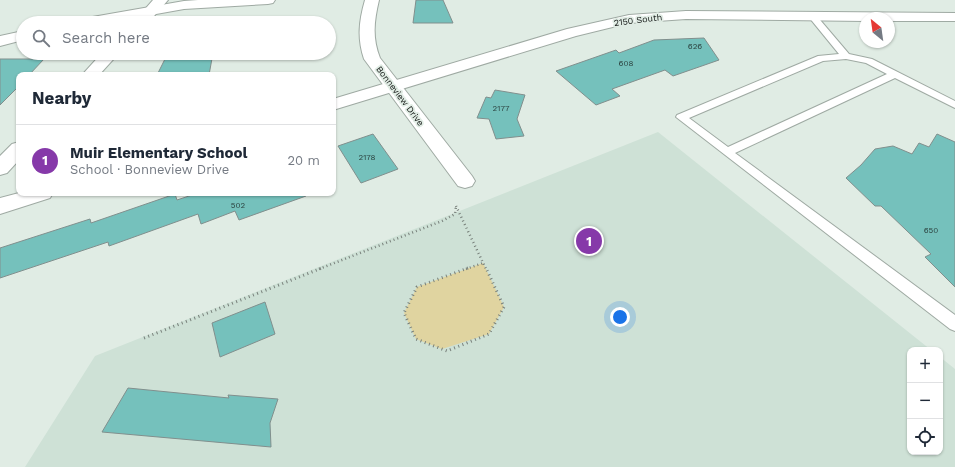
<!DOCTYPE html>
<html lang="en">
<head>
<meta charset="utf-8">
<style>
  :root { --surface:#fff; --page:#f2f2f3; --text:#1f2937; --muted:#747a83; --line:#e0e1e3; --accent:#8639a9 }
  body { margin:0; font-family:"Work Sans",sans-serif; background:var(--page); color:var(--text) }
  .controls { position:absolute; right:12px; bottom:12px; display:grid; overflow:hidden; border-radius:8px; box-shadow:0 1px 3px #0004 }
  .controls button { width:36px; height:36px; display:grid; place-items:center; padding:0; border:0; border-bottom:1px solid var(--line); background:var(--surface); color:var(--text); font:20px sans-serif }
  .compass { position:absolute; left:859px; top:12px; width:36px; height:36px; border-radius:50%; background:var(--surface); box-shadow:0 1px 3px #0004; rotate:331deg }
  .you { position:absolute; left:620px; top:317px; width:14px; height:14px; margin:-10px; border:3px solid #fff; border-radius:50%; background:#1a73e8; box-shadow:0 0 0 6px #1a73e833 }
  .badge { display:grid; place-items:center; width:26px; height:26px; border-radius:50%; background:var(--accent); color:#fff; font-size:13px; font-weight:700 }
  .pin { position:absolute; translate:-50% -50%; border:2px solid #fff; box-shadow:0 1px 4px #0006 }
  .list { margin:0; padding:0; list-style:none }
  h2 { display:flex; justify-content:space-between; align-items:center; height:52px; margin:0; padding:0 16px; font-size:17px }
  h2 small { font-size:13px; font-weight:400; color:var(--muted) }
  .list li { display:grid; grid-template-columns:26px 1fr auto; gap:12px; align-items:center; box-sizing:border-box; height:72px; padding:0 16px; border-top:1px solid var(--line) }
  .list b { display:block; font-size:15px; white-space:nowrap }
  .list p { margin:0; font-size:13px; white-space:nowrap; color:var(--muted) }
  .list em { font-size:13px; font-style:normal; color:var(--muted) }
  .icon { flex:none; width:22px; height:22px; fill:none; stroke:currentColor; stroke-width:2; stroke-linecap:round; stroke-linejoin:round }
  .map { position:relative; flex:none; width:955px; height:467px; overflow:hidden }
  .search { position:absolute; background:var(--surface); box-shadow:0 1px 3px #0004; left:16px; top:16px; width:320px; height:44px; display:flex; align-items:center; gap:10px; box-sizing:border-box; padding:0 14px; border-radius:22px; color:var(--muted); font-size:15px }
  .panel { position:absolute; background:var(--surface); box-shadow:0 1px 3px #0004; left:16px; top:72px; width:320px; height:124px; border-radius:8px }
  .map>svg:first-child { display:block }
</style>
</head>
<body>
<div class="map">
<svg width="955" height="467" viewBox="0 0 955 467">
  <rect width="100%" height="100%" fill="#e0ece4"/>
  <path fill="#cee1d6" d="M658 132 931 350H910V452H940V357L955 369V467H25L95 356Z"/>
  <path fill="#e0d4a0" d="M483 263 504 307 489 334 442 349 416 339 404 313 417 287Z"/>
  <path fill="#75c1bc" stroke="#818f8d" d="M416 0H443L453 23H413Z
    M704 38 719 60 673 76 665 70 612 89 620 96 596 105 556 71 616 50 619 53 654 40Z
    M168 53H213L209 75H157Z
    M0 59H44L29 75H19V86L0 105Z
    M495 90 525 95 517 119 524 136 496 139 489 119 477 118 486 97 491 98Z
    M373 134 398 169 361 183 338 146Z
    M937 134 955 142V287L925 257 931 254 881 206H875L846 178 861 165 875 149 893 146 912 154 919 143 929 147Z
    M191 193H306V196L239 220 235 211 201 224 198 214 109 246 108 242 0 278V248L90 219 91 223 175 194 177 200 192 195Z
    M265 302 275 334 220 357 212 323Z
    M128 388 229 398 228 395 278 399 270 423 271 447 102 432Z"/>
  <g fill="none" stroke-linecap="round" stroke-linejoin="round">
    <defs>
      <path id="service" d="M812 13 815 14 849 54 872 59 955 101V108L895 78 735 153 955 315V331L950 329 676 117 677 115 818 56 839 54 808 16ZM846 59 866 63 887 74 728 147 689 118 823 61Z"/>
      <path id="minor" d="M198 0H275L273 3 268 4 184 9 106 23H74L76 20 81 19 184 1Z
        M365 0H379C374 21 372 38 380 58L472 176 475 181 472 186 465 188 458 186 364 59C357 38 359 21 365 0Z
        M23 31V40L0 46V36Z"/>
      <path id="tertiary" d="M153 0H168L148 23H133Z
        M686 11 955 13V21H889V18H865V21L686 19 629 23 576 36 333 110V99L567 29 629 15Z
        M102 53H119L99 75H82Z
        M19 142V160L7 173 0 175V156L12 144Z
        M19 193H53L50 198 0 214V198Z"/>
    </defs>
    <use href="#service" stroke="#9faaa3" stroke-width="2"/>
    <use href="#minor" stroke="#9faaa3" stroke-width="2"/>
    <use href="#tertiary" stroke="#9faaa3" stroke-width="2"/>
    <path stroke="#78807b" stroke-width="2.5" stroke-dasharray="1 3" stroke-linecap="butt" d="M456 206 486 269
      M319 269 442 221 455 214 456 206
      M466 269 483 263"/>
    <path stroke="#78807b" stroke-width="3" stroke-dasharray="1 3.5" stroke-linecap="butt" d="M468 268 417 287 404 313 416 339 447 351 489 334 504 307 486 268
      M144 338 322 268"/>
    <use href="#service" fill="#fff" fill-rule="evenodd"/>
    <use href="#minor" fill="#fff" fill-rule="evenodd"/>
    <use href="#tertiary" fill="#fff" fill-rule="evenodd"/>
  </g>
  <g text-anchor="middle" stroke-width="3.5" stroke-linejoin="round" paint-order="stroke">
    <g font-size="8" fill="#2b413e">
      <text x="695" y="49">626</text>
      <text x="626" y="66">608</text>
      <text x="501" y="111">2177</text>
      <text x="367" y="160">2178</text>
      <text x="238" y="208">502</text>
      <text x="931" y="233">650</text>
    </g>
    <g font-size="9" fill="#121614" stroke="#e0ece4">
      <text transform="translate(638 20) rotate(-7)" y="3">2150 South</text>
      <text transform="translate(400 96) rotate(53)" y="3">Bonneview Drive</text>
    </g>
  </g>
</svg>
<div class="controls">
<button>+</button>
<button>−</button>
<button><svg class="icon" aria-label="locate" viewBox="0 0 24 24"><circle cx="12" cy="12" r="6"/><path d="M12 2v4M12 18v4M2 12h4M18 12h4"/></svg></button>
</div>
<svg class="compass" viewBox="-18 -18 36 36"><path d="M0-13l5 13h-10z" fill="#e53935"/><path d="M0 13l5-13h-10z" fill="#747a83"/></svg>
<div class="you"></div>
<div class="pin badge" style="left:589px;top:241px">1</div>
<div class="search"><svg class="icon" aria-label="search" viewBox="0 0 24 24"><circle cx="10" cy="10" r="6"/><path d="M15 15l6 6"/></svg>Search here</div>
<section class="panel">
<h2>Nearby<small></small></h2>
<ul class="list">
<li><span class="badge">1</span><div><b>Muir Elementary School</b><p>School · Bonneview Drive</p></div><em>20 m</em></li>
</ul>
</section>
</div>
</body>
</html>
